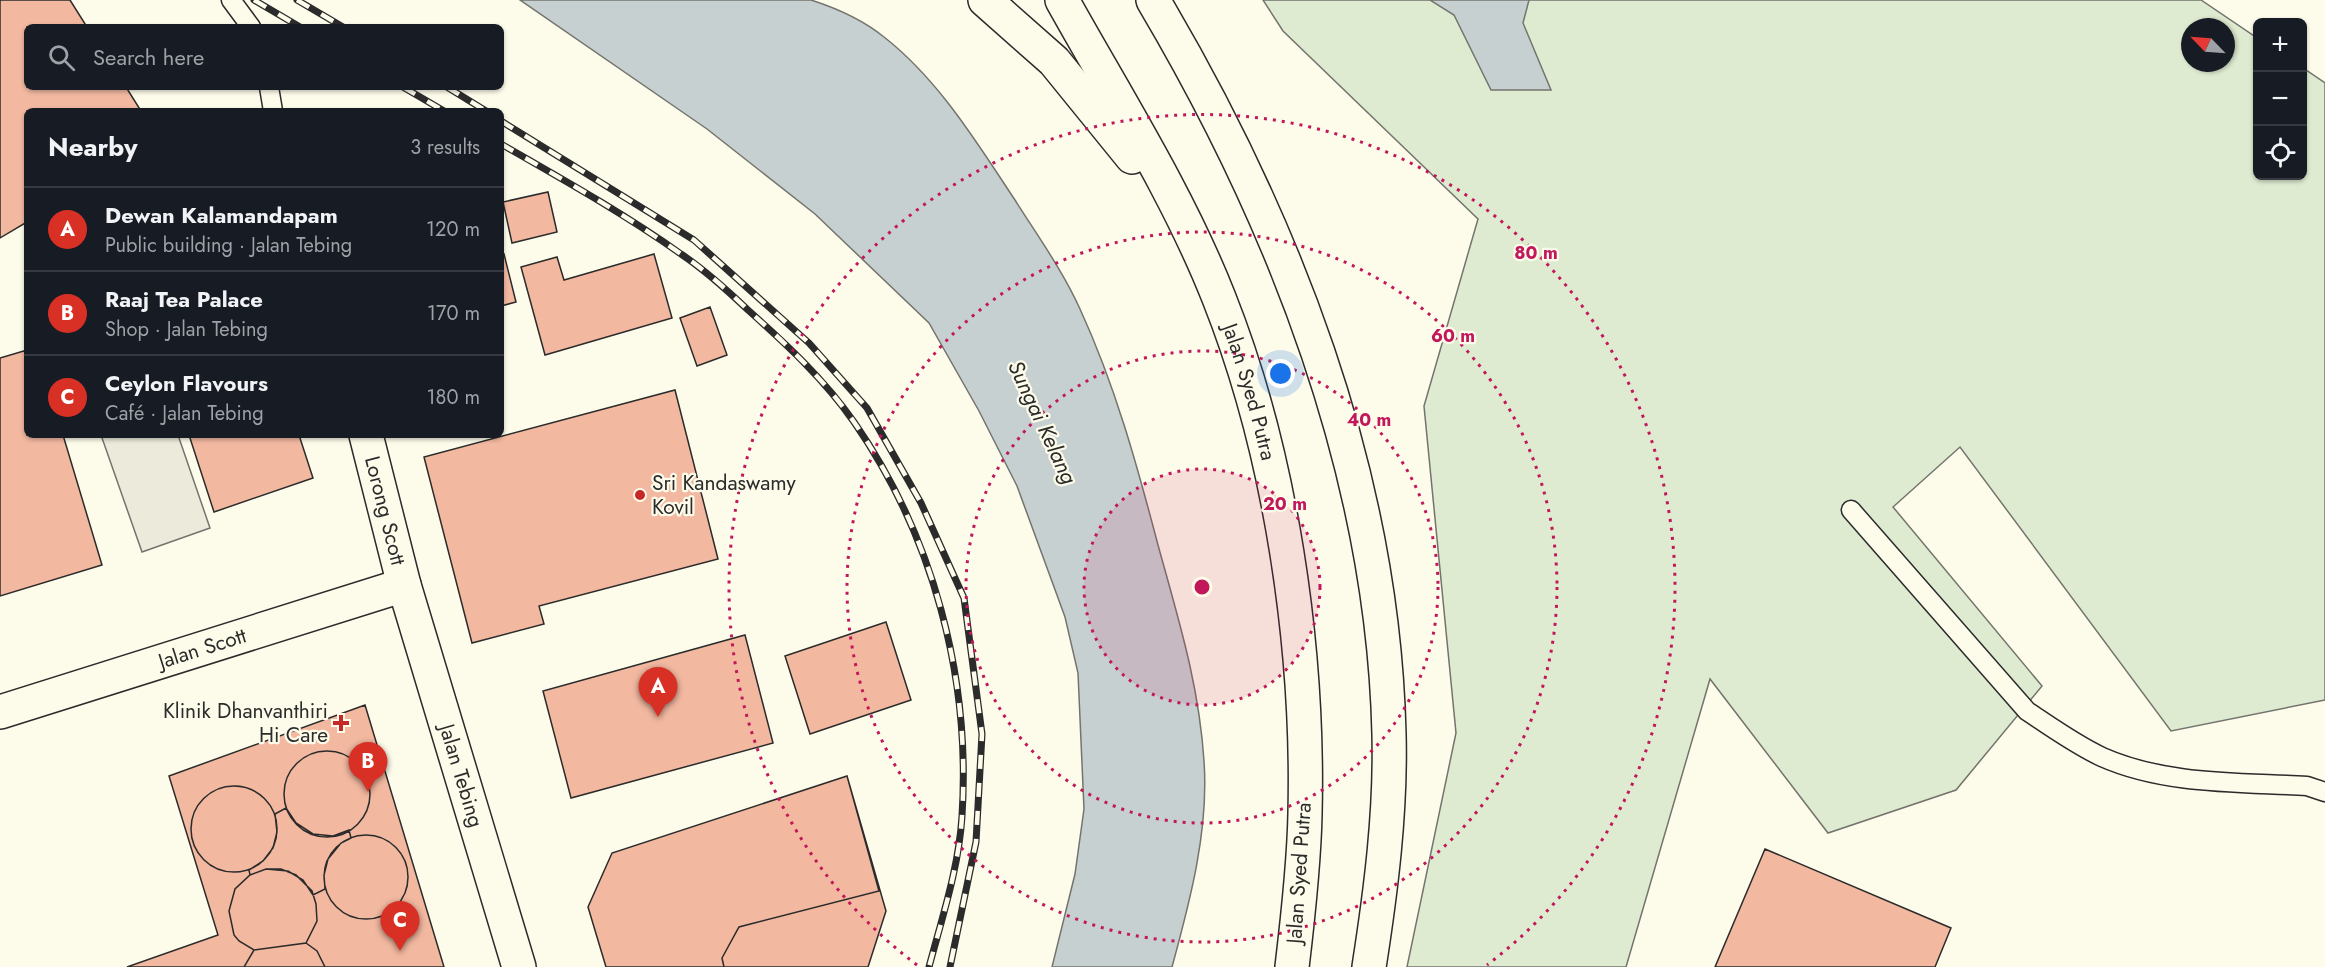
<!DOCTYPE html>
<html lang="en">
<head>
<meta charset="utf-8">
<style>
  :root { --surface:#171b24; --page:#20242c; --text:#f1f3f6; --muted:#9ea1a6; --line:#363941; --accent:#d93025 }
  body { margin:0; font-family:Jost,sans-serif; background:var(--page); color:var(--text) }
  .controls { position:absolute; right:18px; top:18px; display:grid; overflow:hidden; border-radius:9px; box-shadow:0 2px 4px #0004 }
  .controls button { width:54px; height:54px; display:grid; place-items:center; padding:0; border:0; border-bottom:2px solid var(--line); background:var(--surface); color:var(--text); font:30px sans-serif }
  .compass { position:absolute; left:2181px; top:18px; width:54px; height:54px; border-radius:50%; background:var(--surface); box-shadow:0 2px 4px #0004; rotate:295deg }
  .you { position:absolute; left:1281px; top:374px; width:21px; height:21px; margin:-15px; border:4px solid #fff; border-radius:50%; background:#1a73e8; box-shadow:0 0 0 9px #1a73e833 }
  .badge { display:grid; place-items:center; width:39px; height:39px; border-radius:50%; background:var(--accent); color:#fff; font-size:20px; font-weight:700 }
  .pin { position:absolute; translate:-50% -50px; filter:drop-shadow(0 2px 3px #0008) }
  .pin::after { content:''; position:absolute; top:32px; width:21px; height:18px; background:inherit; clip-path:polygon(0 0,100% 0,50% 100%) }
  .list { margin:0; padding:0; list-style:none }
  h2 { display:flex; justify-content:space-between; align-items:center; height:78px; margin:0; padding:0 24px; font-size:26px }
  h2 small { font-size:20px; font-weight:400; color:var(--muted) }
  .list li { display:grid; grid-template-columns:39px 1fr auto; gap:18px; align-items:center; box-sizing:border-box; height:84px; padding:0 24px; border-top:2px solid var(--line) }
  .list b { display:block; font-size:22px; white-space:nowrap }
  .list p { margin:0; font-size:20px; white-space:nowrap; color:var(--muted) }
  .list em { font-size:20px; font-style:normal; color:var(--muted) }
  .icon { flex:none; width:33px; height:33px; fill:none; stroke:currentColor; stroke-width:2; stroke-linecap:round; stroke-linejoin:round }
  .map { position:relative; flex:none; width:2325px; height:967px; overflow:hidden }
  .search { position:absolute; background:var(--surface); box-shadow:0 2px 4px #0004; left:24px; top:24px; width:480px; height:66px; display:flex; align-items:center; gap:15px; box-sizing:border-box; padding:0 21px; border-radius:9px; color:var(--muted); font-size:22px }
  .panel { position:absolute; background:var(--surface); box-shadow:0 2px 4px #0004; left:24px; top:108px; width:480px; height:330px; border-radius:9px }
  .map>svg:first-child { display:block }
</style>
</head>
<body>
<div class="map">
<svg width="2325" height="967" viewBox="0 0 2325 967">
  <rect width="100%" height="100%" fill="#fdfbea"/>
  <path fill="#deebd1" stroke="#74746e" stroke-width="1.5" fill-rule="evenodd" d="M1263 0H2201L2257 38 2258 176H2302L2303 68 2325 83V700L2171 731 1960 447 1893 507 2042 686 1956 790 1828 833 1710 679 1626 967H1407L1456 733 1424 406 1478 219 1283 31ZM2190 27H2226V63H2190Z"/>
  <path fill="#eceadb" stroke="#74746e" stroke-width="1.5" d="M101 435H178L210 528 142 552Z"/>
  <path fill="#c7d0d0" stroke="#74746e" stroke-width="1.5" d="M520 0H811C836 8 863 20 884 37 939 80 977 143 1015 200 1037 235 1063 271 1080 309 1115 385 1137 465 1158 545 1178 618 1199 684 1204 761 1209 830 1190 901 1172 967H1052L1075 874 1084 809 1078 673 1065 617 1017 486 979 411 929 323 815 214 707 129Z
    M1430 0H1529L1523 23 1551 90H1491L1454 15Z"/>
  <path fill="#f2b8a0" stroke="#2b2b2b" stroke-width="1.5" d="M0 0H70L87 27H27V87H126L141 111H27V222L0 238Z
    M548 192 557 232 512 243 503 202Z
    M504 254 516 302 501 306V255Z
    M654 254 672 318 545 355 521 267 557 257 564 280Z
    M710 307 727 355 697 366 680 318Z
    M27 350V435H63L102 565 0 596V358Z
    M675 390 718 559 539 606 544 624 472 643 424 457Z
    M189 435H299L313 478 214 512Z
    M886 622 911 700 810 734 785 656Z
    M745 635 773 743 571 798 543 691Z
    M365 705 444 967H127L218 935 169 776Z
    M284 794a43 43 0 1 1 86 0a43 43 0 1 1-86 0Z
    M847 776 886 911 868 967H606L588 907 612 853Z
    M847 776 879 891 739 927 722 958 724 967H606L588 907 612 853Z
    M191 829a43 43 0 1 1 86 0a43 43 0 1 1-86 0Z
    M286 808 296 823 313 834 333 836 349 830 351 838 341 843 328 859 324 875 325 889 313 895 303 880 288 871 266 869 250 875 249 870 263 861 273 848 277 832 275 814Z
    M324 877a42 42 0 1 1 84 0a42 42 0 1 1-84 0Z
    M1765 849 1951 928 1935 967H1715Z
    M266 869H281L296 875 312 891 316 904 317 921 306 943 254 950 239 941 234 935 229 911 235 889 250 875Z
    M306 943 317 951 325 967H244L254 950Z"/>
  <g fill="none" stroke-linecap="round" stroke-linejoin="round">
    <defs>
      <path id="service" d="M231 0 251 27
        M269 87 273 111
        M1851 510 2027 711C2051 727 2076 745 2102 757 2165 785 2239 782 2307 786L2325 792"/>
      <g id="minor">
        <path id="s1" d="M366 435 404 585 519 967"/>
        <path id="s2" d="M0 712 404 585"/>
      </g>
      <g id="primary">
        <path d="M985 0 1054 61 1132 157"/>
        <path id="s3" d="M1062 0C1116 97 1178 194 1219 298 1281 454 1309 647 1305 814 1304 865 1298 917 1292 967"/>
        <path d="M1153 0C1284 221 1383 474 1389 734 1391 812 1381 890 1369 967"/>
      </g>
    </defs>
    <use href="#service" stroke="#2b2b2b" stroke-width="21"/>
    <use href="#minor" stroke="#2b2b2b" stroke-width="36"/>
    <use href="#primary" stroke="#2b2b2b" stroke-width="36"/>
    <use href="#service" stroke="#fdfbea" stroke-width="18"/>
    <use href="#minor" stroke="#fdfbea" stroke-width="33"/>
    <use href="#primary" stroke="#fdfbea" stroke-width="33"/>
    <defs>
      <path id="rail" d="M254 0 300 27
        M297 0 343 27
        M403 87 444 111
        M447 87 486 111
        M501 121 694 240 809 343 867 408 921 503 964 598 982 734 976 842 950 967
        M501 144C562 179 623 213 681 254 705 270 727 290 748 310 786 344 824 379 854 422 933 536 971 677 962 816 959 867 942 918 929 967"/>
    </defs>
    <use href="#rail" stroke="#2b2b2b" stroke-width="7"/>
    <use href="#rail" stroke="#fdfbea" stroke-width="4.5" stroke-dasharray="14" stroke-linecap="butt"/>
  </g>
  <circle cx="1202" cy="587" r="118" fill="#c2185b" fill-opacity=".12"/>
  <g fill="none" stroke="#c2185b" stroke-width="3" stroke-dasharray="3 6">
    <circle cx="1202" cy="587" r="118"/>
    <circle cx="1202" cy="587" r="236"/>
    <circle cx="1202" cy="587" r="355"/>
    <path d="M917 965A473 473 0 1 1 1487 965"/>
  </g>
  <g fill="#c62828" stroke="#fdfbea" stroke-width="2">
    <circle cx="640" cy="495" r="6"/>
    <path d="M338 714h6v6h6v6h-6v6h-6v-6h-6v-6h6z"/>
  </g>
  <g text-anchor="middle" stroke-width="4.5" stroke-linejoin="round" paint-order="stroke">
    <g font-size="21" fill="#2b2b2b" stroke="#fdfbea">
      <text dy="7" stroke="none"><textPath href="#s3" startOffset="436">Jalan Syed Putra</textPath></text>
      <text dy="7" stroke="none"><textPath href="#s1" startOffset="78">Lorong Scott</textPath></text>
      <text dy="7" stroke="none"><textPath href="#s2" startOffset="212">Jalan Scott</textPath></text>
      <text dy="7" stroke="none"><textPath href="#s1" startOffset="354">Jalan Tebing</textPath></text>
      <text transform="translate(1299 873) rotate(-86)" y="7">Jalan Syed Putra</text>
    </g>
    <g font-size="21" fill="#2b2b2b" stroke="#fdfbea" text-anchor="start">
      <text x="652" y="490">Sri Kandaswamy<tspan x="652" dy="24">Kovil</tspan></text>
      <text x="328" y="718" text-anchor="end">Klinik Dhanvanthiri<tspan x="328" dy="24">Hi Care</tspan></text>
    </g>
    <g font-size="22" font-style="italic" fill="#2b2b2b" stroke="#fdfbea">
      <text transform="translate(1043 422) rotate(65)" y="8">Sungai Kelang</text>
    </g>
  </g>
  <circle cx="1202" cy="587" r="9" fill="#c2185b" stroke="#fdfbea" stroke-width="3"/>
  <g font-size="18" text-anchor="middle" font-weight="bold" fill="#c2185b" stroke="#fdfbea" stroke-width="4.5" stroke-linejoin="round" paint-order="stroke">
    <text x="1536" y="259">80 m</text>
    <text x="1453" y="342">60 m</text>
    <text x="1369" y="426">40 m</text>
    <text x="1285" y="510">20 m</text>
  </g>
</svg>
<div class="controls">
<button>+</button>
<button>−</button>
<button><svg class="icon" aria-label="locate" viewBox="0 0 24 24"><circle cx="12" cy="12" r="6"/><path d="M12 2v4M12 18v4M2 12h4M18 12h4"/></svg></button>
</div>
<svg class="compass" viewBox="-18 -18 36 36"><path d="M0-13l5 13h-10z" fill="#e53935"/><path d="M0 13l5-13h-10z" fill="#9ea1a6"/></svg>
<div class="you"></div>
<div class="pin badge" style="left:658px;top:717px">A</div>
<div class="pin badge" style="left:368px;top:792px">B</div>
<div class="pin badge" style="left:400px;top:951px">C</div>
<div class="search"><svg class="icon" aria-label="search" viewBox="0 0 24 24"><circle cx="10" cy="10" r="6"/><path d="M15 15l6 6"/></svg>Search here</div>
<section class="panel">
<h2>Nearby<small>3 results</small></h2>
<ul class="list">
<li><span class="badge">A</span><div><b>Dewan Kalamandapam</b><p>Public building · Jalan Tebing</p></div><em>120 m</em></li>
<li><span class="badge">B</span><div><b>Raaj Tea Palace</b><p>Shop · Jalan Tebing</p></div><em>170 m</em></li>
<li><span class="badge">C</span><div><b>Ceylon Flavours</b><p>Café · Jalan Tebing</p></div><em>180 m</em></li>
</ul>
</section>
</div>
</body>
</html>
